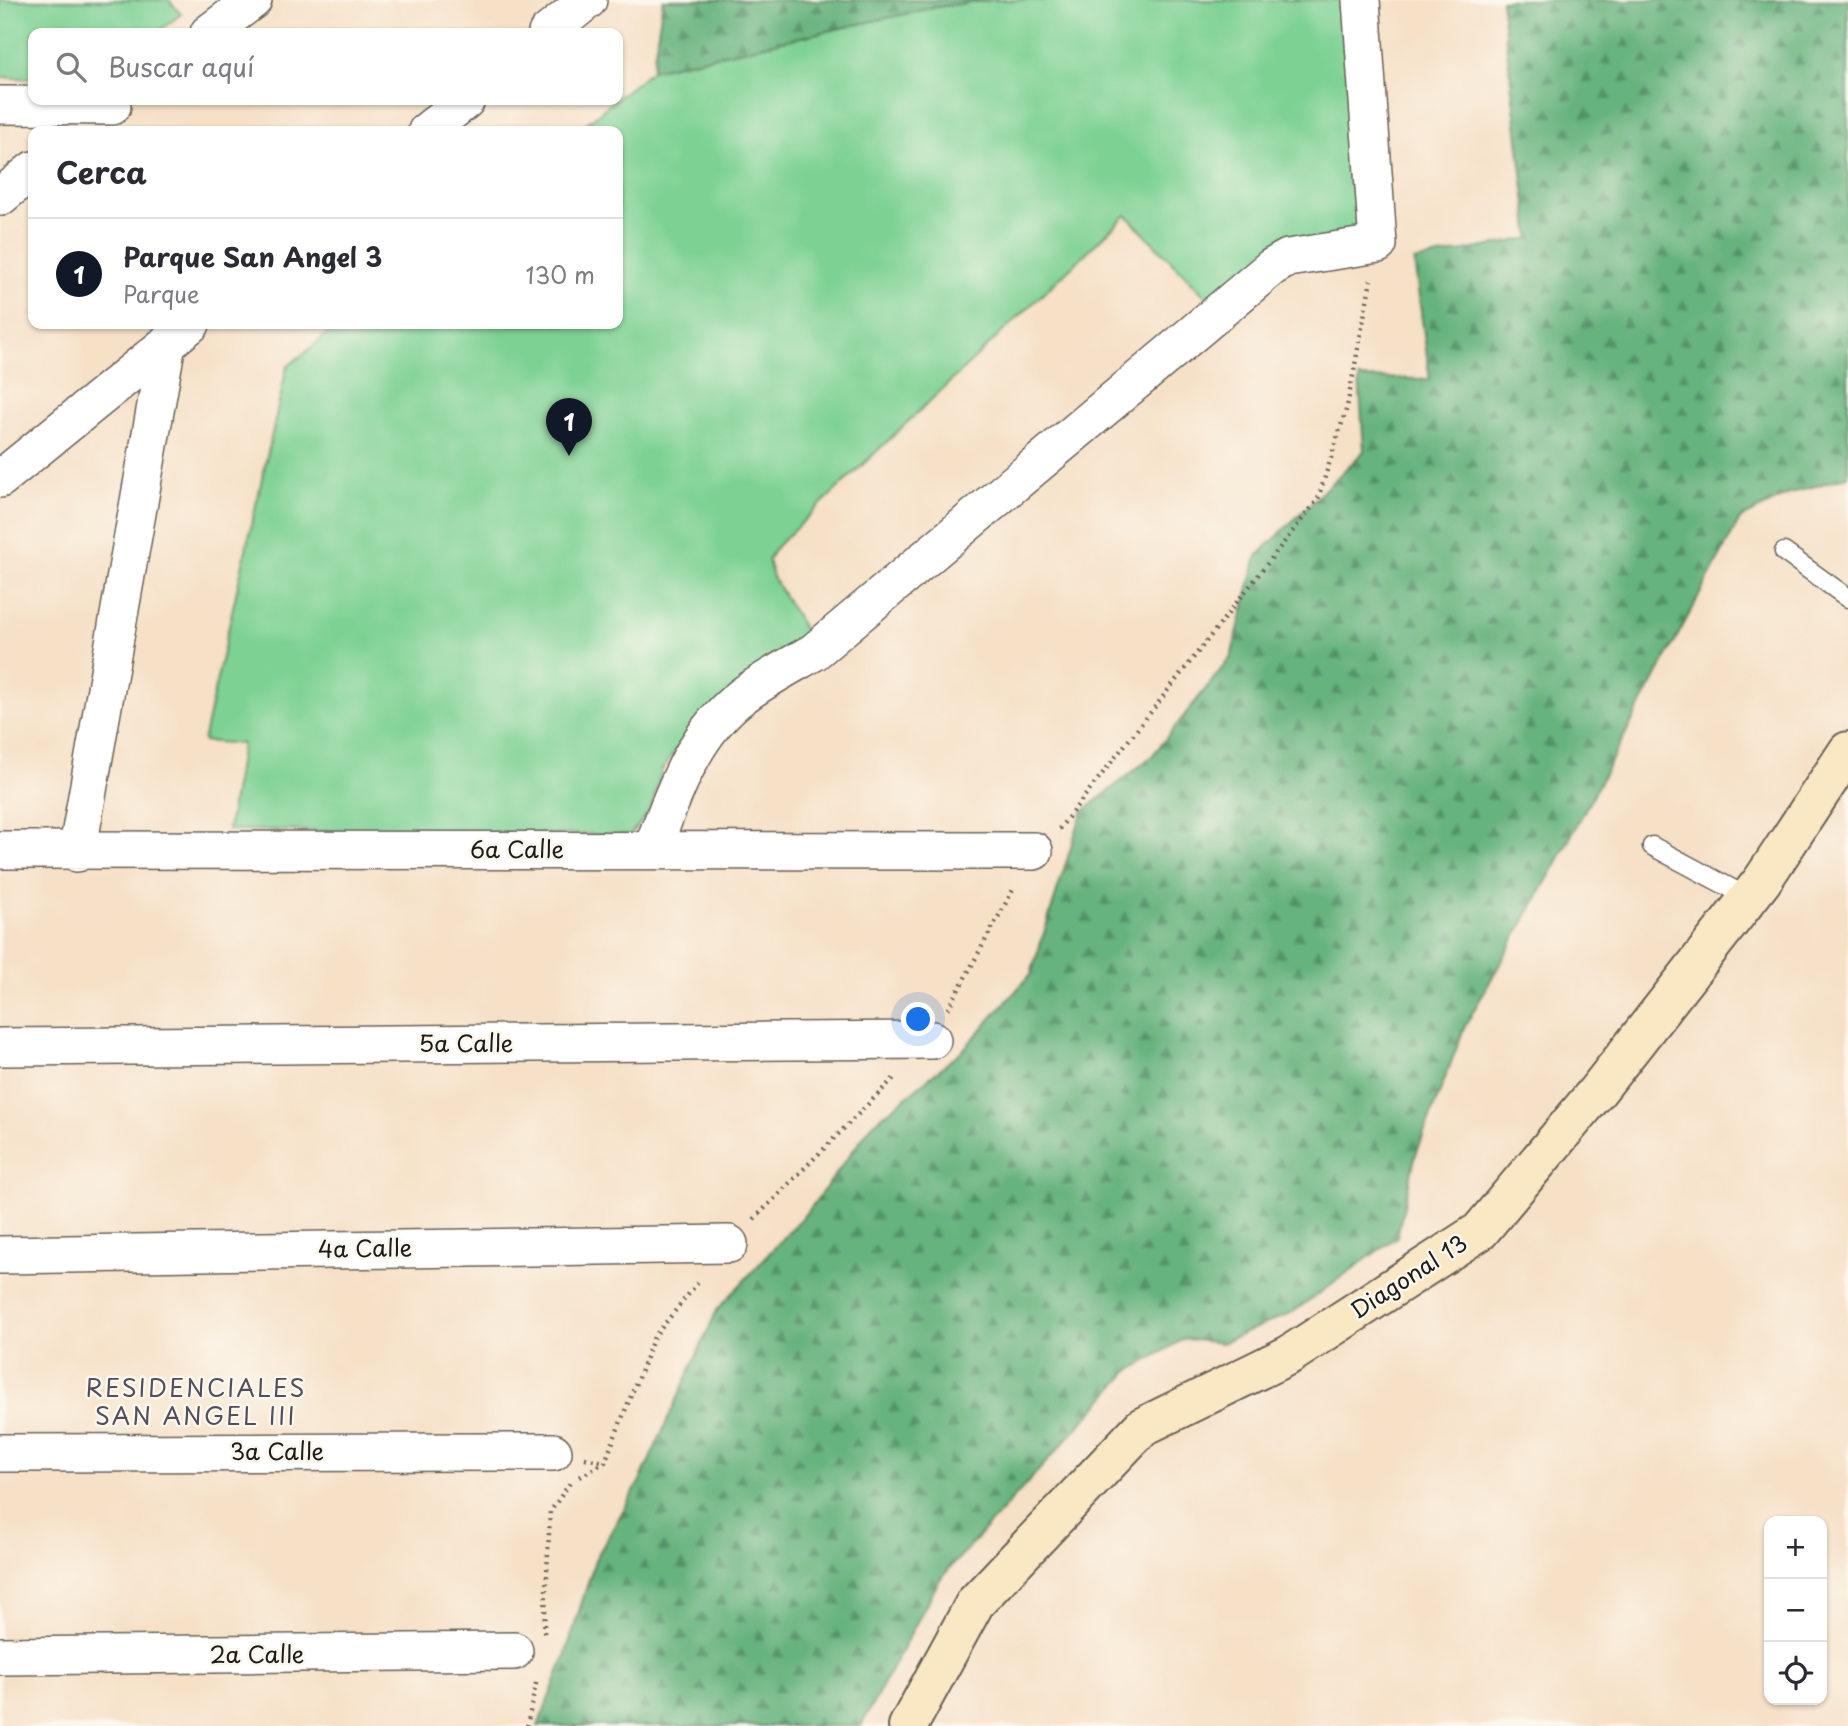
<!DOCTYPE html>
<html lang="es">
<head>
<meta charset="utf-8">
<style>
  :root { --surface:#fff; --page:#f7f7f7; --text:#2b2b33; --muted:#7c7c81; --line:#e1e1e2; --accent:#111827 }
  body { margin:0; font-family:"Playpen Sans",sans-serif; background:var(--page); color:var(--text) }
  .controls { position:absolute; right:21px; bottom:21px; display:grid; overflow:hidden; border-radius:14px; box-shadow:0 2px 5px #0004 }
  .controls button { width:63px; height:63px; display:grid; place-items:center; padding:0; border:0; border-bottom:2px solid var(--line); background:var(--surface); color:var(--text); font:35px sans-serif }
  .you { position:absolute; left:919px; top:1020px; width:24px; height:24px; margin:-18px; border:5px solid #fff; border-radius:50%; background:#1a73e8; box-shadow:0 0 0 10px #1a73e833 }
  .badge { display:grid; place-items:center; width:46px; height:46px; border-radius:50%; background:var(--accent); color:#fff; font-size:23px; font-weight:700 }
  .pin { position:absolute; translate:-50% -58px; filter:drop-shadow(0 2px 4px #0008) }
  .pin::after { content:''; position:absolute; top:37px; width:24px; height:21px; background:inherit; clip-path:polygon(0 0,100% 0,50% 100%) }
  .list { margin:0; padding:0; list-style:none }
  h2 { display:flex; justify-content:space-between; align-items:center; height:91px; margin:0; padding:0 28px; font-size:30px }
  h2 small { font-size:23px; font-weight:400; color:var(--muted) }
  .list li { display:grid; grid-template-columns:46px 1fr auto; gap:21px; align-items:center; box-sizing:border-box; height:112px; padding:0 28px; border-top:2px solid var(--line) }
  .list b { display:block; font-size:26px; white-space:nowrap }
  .list p { margin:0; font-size:23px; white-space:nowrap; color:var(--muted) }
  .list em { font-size:23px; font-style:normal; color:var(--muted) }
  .icon { flex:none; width:38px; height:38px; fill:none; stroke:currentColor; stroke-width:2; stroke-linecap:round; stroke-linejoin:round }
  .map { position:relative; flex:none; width:1848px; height:1726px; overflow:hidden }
  .search { position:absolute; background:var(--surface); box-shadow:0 2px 5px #0004; left:28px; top:28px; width:595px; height:77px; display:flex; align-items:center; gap:18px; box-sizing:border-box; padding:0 24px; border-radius:14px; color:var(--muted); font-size:26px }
  .panel { position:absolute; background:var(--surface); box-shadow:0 2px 5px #0004; left:28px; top:126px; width:595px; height:203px; border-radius:14px }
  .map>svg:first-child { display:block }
</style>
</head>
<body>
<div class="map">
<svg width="1848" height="1726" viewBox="0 0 1848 1726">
  <defs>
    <pattern id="forest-firs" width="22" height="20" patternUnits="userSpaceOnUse" patternTransform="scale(1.75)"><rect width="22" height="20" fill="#66b37d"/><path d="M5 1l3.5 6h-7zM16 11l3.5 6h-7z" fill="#539166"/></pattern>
  </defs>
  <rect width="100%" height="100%" fill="#fbf7ec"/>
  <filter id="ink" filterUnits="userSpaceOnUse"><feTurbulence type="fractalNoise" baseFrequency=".0143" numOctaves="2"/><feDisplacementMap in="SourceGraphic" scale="14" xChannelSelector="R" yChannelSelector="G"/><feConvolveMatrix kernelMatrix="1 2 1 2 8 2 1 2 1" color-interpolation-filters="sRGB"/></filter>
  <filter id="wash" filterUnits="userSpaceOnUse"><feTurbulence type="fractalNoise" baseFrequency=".00686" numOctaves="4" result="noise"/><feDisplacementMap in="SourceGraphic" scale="28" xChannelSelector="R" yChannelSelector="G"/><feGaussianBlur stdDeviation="1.57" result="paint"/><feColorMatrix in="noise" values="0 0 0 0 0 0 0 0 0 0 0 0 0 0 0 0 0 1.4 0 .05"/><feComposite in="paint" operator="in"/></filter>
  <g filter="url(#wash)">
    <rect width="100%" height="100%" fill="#f6e0c6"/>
    <path fill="#7dd193" stroke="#4c7658" stroke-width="2" d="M0 0H169L181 14 156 33H33V79L0 77Z
      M991 0H1341L1361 234 1213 304 1126 215 777 546 768 560 773 577 807 635 676 750 662 770 651 809 630 835 228 830 242 744 203 741 287 367 340 324H618V131H577L652 70 936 7Z"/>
    <path fill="url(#forest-firs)" stroke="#41684c" stroke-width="2" d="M663 0H991L936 7 652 70Z
      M1501 0H1848V476L1789 494 1740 519 1555 866 1465 1026 1415 1157 1397 1237 1293 1312 1222 1343 1184 1339 1128 1372 940 1579 861 1726H538L565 1656 595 1560 641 1479 717 1310 809 1210 872 1125 963 1050 1031 974 1082 812 1151 757 1231 657 1257 556 1364 451 1359 378 1430 379 1414 261 1530 238Z"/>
  </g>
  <g filter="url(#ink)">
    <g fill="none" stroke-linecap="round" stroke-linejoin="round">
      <defs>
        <path id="lane" d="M1784 552 1848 598
          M1652 846 1738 892 1751 895"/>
        <path id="street" d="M209 33 253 0
          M547 33 588 0
          M0 105 112 106
          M427 131 466 100
          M0 197 33 170
          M0 479 191 324
          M652 849C674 794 692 735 741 697 763 680 790 666 814 652L1272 267 1288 258 1378 244 1361 0
          M0 850 1034 851
          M77 853 167 343
          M0 1047 932 1040
          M0 1255 729 1244
          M0 1453 553 1452
          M0 1656 514 1651"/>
        <path id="secondary" d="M908 1726 975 1603 1142 1427 1289 1355 1480 1231 1598 1090 1762 881 1848 751"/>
      </defs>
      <use href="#lane" stroke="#686158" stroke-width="21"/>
      <use href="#street" stroke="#686158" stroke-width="40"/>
      <use href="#secondary" stroke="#686158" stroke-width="42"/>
      <path stroke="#686158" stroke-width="4.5" stroke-dasharray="2 5" stroke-linecap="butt" d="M1059 829 1318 499 1347 407 1371 280
        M948 1009 1014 888
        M754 1219 896 1076
        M585 1458 604 1462
        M580 1477 605 1462 654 1337 700 1280
        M544 1633 550 1512 570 1483
        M527 1726 537 1679"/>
      <use href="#lane" stroke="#fff" stroke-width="18"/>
      <use href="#street" stroke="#fff" stroke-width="37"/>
      <use href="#secondary" stroke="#fae7c3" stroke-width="38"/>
    </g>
  </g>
  <g text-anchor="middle" stroke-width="5" stroke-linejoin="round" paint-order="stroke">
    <g font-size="23" fill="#1c1c1c" stroke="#fbf7ec">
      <text x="517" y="858">6a Calle</text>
      <text x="466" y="1052">5a Calle</text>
      <text transform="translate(365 1249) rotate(-1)" y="8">4a Calle</text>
      <text transform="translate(1409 1277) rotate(-33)" y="8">Diagonal 13</text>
      <text x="277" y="1460">3a Calle</text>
      <text x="257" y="1663">2a Calle</text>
    </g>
    <g font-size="24" letter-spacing="2" fill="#534e5e" stroke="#fbf7ec">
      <text x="196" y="1397">RESIDENCIALES<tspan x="196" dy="28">SAN ANGEL III</tspan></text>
    </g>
  </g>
</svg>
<div class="controls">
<button>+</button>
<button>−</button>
<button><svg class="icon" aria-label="locate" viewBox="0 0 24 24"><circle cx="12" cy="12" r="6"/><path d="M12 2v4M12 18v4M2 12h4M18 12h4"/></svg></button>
</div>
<div class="you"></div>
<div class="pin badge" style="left:569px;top:456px">1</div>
<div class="search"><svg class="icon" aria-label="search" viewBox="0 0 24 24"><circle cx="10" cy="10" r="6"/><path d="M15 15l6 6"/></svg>Buscar aquí</div>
<section class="panel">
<h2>Cerca<small></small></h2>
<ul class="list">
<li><span class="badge">1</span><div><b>Parque San Angel 3</b><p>Parque</p></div><em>130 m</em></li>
</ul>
</section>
</div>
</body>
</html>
